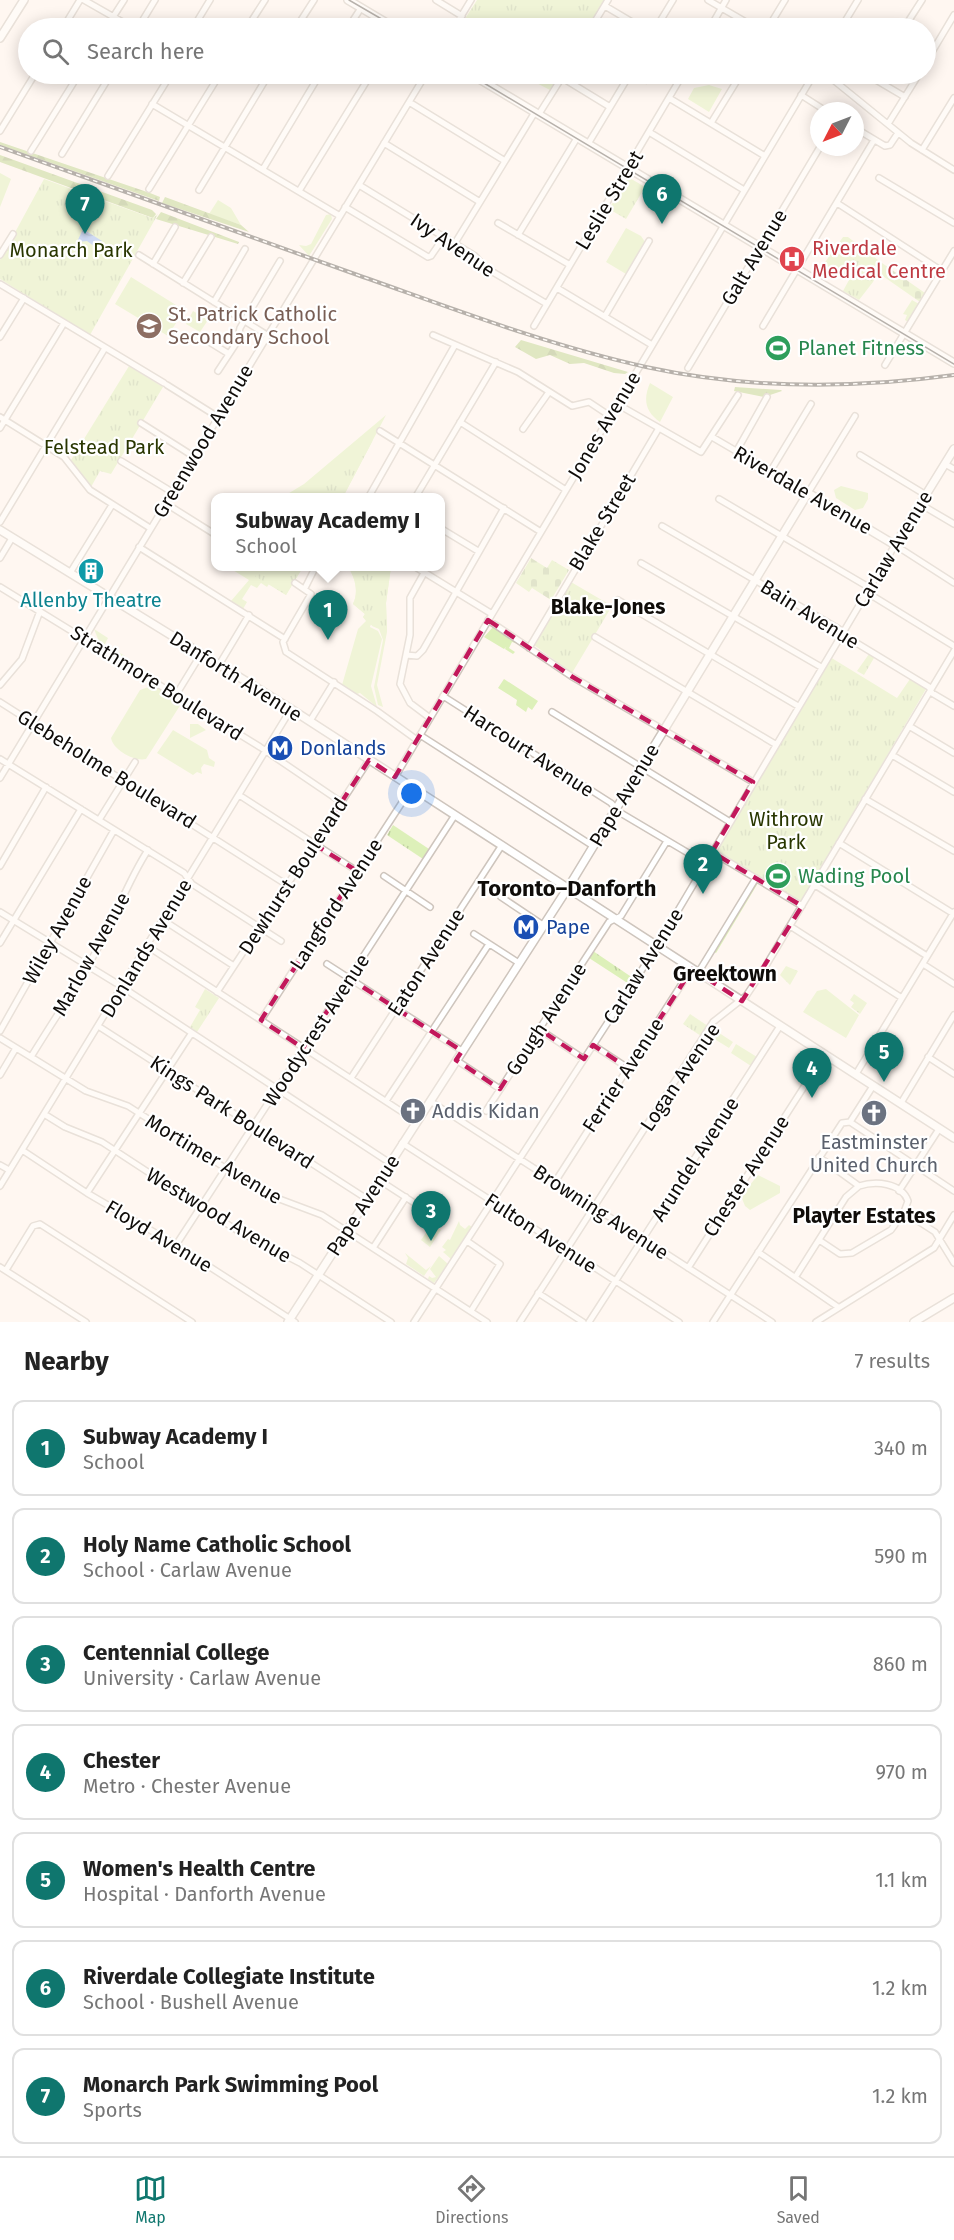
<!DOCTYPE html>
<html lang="en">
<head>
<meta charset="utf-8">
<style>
  :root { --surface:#fff; --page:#f2f2f2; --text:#222; --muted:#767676; --line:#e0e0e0; --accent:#0f766e }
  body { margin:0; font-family:"Fira Sans",sans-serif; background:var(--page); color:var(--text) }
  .compass { position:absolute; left:810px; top:102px; width:54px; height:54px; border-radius:50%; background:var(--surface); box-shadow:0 3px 15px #0003; rotate:228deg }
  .you { position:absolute; left:412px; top:794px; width:21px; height:21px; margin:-15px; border:4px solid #fff; border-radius:50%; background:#1a73e8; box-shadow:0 0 0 9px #1a73e833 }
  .badge { display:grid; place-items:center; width:39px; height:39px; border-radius:50%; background:var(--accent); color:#fff; font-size:20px; font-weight:700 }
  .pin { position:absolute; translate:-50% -50px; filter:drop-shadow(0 2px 3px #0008) }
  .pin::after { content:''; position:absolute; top:32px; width:21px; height:18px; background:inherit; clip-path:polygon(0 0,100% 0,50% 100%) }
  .popup { position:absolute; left:211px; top:493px; width:234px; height:78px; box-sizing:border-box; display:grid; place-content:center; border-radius:12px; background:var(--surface); filter:drop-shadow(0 2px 4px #0005); font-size:20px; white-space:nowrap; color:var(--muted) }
  .popup b { font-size:22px; color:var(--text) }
  .popup::after { content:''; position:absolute; left:50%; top:100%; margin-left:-12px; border:12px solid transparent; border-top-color:var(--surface) }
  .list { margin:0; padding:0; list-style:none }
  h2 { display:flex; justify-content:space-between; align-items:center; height:78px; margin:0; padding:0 24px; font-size:26px }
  h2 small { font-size:20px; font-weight:400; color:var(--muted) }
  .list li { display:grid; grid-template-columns:39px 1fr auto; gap:18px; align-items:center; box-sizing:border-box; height:96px; margin:0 12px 12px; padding:0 12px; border:2px solid var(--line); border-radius:12px }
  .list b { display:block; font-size:22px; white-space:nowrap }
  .list p { margin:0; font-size:20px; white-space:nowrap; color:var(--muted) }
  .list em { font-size:20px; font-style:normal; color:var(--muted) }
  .icon { flex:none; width:33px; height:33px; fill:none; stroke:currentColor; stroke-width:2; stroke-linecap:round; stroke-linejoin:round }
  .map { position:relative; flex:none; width:954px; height:1322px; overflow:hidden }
  .search { position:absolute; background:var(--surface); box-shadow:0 3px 15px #0003; left:18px; right:18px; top:18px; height:66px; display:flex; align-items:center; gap:15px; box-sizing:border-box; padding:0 21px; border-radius:33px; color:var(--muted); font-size:22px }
  .sheet { height:834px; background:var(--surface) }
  nav { display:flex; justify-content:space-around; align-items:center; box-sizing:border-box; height:84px; border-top:2px solid var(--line); background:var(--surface); font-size:16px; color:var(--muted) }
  nav a { display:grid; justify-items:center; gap:3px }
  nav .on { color:var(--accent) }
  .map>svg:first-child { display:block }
</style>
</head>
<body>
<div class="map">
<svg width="954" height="1322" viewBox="0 0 954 1322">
  <defs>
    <pattern id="forest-firs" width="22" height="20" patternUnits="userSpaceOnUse" patternTransform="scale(1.5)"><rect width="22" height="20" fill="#bbd28a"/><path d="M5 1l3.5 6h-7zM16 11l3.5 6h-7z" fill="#a0b376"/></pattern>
    <pattern id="cemetery-stones" width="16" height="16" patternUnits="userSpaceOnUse" patternTransform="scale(1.5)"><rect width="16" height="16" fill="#ddf0b9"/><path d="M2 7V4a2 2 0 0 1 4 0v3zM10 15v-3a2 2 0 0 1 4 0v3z" fill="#bccd9e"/></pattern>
    <pattern id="park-tufts" width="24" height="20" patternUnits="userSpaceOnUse" patternTransform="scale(1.5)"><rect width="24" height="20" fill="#ddf0b9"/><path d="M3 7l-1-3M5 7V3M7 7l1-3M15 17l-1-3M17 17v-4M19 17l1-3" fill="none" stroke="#bccd9e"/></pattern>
    <pattern id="water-waves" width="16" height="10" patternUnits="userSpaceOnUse" patternTransform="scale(1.5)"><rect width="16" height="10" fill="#95b6f5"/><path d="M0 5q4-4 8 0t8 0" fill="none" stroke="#7f9bd1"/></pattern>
  </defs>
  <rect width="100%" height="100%" fill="#fff7f1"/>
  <path fill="#ddf0b9" d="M709 85 722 89 709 112 688 99 694 88Z
    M0 173 11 179 0 207Z
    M218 200 231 208 241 225 209 214Z
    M326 215 331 214 332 219 309 256 299 245 306 246 311 244Z
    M626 228 641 236 645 242 626 274 606 262Z
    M131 277 184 310 168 336 115 304Z
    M912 300 919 304 908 322 905 320 907 315 903 314Z
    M193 311 208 320 200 332 186 324Z
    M650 383 673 397 660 422C645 412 643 399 650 383Z
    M386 415 343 497 281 498 304 484Z
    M841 486 868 493V499L863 508 855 510 836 498 834 490Z
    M247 567H303L286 595 269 584 267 587 261 583 257 588 251 585 242 599 247 602 243 609 231 601 249 580Z
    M348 567H391L386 603 387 632 377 685 383 707 378 705 374 687 383 640 379 629 372 626V621L370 627 378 631 382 639 371 686 377 707 360 693 357 694 342 685 358 629 366 621 363 617 365 614 353 604C359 592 355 577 348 567Z
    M493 627 518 644 512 642 509 648 515 652 513 654 505 649 506 647 504 649 484 637Z
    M94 629 108 638 105 644 125 656 123 659 100 644Z
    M504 679 538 701 532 710 528 707 526 712 516 705 517 700 498 688Z
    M154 685 181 704 146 759C135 762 113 750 111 738L140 690Z
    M190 724H198L206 730 190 738Z
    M173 730 207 750 209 758 215 762 214 767 204 764 201 768 202 774 197 772 193 775 157 753Z
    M756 882 758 883 716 953 714 952Z
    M826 989 859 1015 846 1038 803 1012 817 991Z
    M758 1175 780 1186V1193L750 1210 745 1206 741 1196Z
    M459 1221 460 1225 465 1229 469 1225 472 1227 451 1259 443 1252 446 1250 442 1247 448 1239 450 1240Z
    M432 1224 441 1230 430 1247 421 1240Z
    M405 1253 426 1270 431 1266 424 1276 406 1264 408 1258Z
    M439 1256 448 1264 434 1283 428 1279 429 1276 432 1278 436 1277 430 1269Z"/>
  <path fill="url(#forest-firs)" d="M0 142 150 193 160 197 159 201 0 145Z
    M0 155 152 210 156 214 153 218 0 162Z
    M165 197 241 225 249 232 162 203Z
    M161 212 239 242 238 244 156 219Z
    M521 340 628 372 625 374 614 373 584 363 570 364 550 355 536 359 515 347Z
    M735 387 781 390 782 391 764 397 734 391Z"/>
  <path fill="url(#cemetery-stones)" d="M882 263 925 293 920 302 877 272Z
    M531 558 547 568 552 560 569 570 551 600 532 588 529 592 516 583Z"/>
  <path fill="url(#park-tufts)" d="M477 0H605L587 28H459Z
    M519 74H560L550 90Z
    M628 177 645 187 626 219 609 209Z
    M44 179 152 218 158 214 90 335 0 279V260Z
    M843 237H848L882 263 873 282 859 300 843 291 849 280 823 265Z
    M129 366 163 387 111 474 100 471 91 487 71 460Z
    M373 440 343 497 313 498 325 487 332 474Z
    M228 567H262L274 574 280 573 286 567H303L286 595 253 575 249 580Z
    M348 567H391L386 603 387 632 371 625 363 617 365 614 353 604C359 592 355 577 348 567Z
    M571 582 612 606 572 673 534 645Z
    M869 654 874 658 864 675 857 671Z
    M830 657 897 698 910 679 926 689 801 903 719 855 717 849Z
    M393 825 429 849 423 859 387 835Z
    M593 951 633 978 629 984 589 958Z
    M786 966 798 971 790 985 780 975Z
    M205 989 219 998 197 1032 190 1027 200 1010 195 1007Z
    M854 994 867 1003 860 1014 851 1007 854 1003 850 1000Z
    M690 1014 708 1026 701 1036 683 1024Z
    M713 1029 733 1042 729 1048 708 1035Z
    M736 1044 757 1057 751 1066 731 1053Z"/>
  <path fill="url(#water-waves)" d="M83 229 102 241 98 249 87 241 77 242Z"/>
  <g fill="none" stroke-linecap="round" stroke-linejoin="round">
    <defs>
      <path id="minor" d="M84 0 133 28
        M436 0 462 16
        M708 0 756 28
        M605 6 642 28
        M63 28 80 0
        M106 28 124 0
        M138 28 155 0
        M193 28 210 0
        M247 28 265 0
        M296 28 314 0
        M348 28 361 8
        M454 28 471 0
        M591 28 608 0
        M656 28 673 0
        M710 28 726 0
        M768 28 785 0
        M841 28 858 0
        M904 28 922 0
        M926 62 954 15
        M209 74 217 78
        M635 74 646 80
        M826 74 911 143 954 170
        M866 74 905 97
        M561 77 610 107
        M801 95 826 111
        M669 98 765 156
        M409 102 505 161
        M152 104 340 216
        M539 114 564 74
        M711 123 741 74
        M888 124 919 74
        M855 128 885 146 890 145 898 133
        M0 131 35 74
        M649 132 744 190
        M384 143 480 202
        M588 144 630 74
        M922 150 954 98
        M31 151 79 74
        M62 154 111 74
        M263 169 320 74
        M108 176 171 74
        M879 178 954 223
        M359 185 475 256 486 268 547 304
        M149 189 220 74
        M199 190 269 74
        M299 191 371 74
        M837 203 942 271
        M345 207 428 257 431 256 444 237
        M498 223 570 265
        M518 235 577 138
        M455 243 535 112
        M0 255 13 234
        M139 255 267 335
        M153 264 175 227
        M183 283 211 237
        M0 284 164 383
        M557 288 652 345
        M214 302 245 249
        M605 316 649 241
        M534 326 683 74
        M763 326 874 140
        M433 335 518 372 572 406 589 402 610 416
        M0 337 24 298
        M203 338 229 354
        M885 365 954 251
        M688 368 820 147
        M218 371 237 342 240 328 280 261
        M167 385 218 417
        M617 404 701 452 738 395
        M0 417 64 457 90 490 150 528
        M460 422 566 490
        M141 423 193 456
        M0 428 64 323
        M523 429 549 392
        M380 431 541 532
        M712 437 808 493 855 416
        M736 452 767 397
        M860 455 926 495
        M121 461 172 492
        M945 464 954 469
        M770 472 811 404
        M344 497 345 498
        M368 498 455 345
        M415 498 496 362
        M719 499 865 585 871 595 954 646
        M165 503 216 535
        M920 504 954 524
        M0 522 105 348
        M662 526 839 629 845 636 929 687 932 693 954 706
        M440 528 478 551
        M139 547 285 639
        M0 558 12 538
        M641 563 821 667
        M414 566 492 614
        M70 573 112 505
        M424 573 410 598V635L400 684 410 703 430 718
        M295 583 311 594 283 642 286 652 377 711 417 740
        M0 587 260 747 341 802
        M305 588 316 566
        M618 600 798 706
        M488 620 571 676 753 782
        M595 637 775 744
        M529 648 659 428
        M406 655 417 656 423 650 504 508
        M219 665 249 615
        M0 685 22 659 40 611
        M176 695 201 654
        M443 696 611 803 619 812 705 863
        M0 702 287 885
        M552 712 730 822
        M310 721 334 682
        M909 726 954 753
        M420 735 593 846
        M892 755 954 792
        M0 759 184 873 192 884 281 941
        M395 777 814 74
        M0 778 426 74
        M239 795 357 871
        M865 799 954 851
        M99 820 135 762
        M839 843 954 914
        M712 852 802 906
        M0 866 46 787
        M384 876 430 907
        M815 885 927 956
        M501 897 543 925
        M0 912 116 983 390 1163
        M163 920 234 966
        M790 926 902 998
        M474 934 519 963
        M0 943 81 809
        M147 946 416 1121
        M327 964 462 1051
        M923 964 954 984
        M698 973 756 878
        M217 992 369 760
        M261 1020 412 787
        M98 1026 367 1199
        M539 1029 584 1059
        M0 1031 114 830
        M0 1038 86 1091 128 1106 266 1194 322 1215 487 1322
        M593 1045 628 1068
        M31 1057C56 1016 84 976 106 933 120 905 131 876 148 850
        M928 1057 954 1074
        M456 1060 500 1089
        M856 1074 954 912
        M0 1075 16 1048
        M351 1078 502 845
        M386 1101 489 944
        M430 1101 772 1322
        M901 1103 954 1015
        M486 1111 609 922 621 916 667 841
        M44 1114 65 1127 102 1142 238 1231 300 1263 391 1322
        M850 1122 954 1191
        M850 1122 873 1086
        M402 1143 679 1322
        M22 1150 87 1193 176 1245 295 1322
        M819 1157 859 1186C875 1181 901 1182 908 1201L904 1212 935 1232 954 1263
        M0 1165 9 1170
        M379 1180 419 1206
        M555 1182 692 968
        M0 1186 291 709
        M899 1191 939 1129
        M87 1193 191 1034
        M819 1240 840 1254 852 1253 891 1230 904 1212
        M467 1241 500 1264 471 1311
        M176 1245 455 815
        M373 1248 406 1197
        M758 1252 838 1307
        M0 1267 86 1322
        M688 1268 825 1054
        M6 1270 33 1226 40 1224 192 1322
        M796 1276 846 1197 859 1186
        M538 1293 583 1322
        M414 1322 654 951 895 545 954 583
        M520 1322 713 1022 746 996 764 969 954 651
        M589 1322 780 1026
        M713 1322 842 1123 850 1122
        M816 1322 934 1248 954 1215"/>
      <path id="major" d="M348 0 395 28
        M0 38 24 0
        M471 74 954 363
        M0 530 291 709 954 1138
        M288 1322 571 883 808 493 895 545 954 449
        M914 1322 954 1298"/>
    </defs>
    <use href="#minor" stroke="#cec5bd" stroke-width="8"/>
    <use href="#major" stroke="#cec5bd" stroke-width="10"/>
    <use href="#minor" stroke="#fff" stroke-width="5"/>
    <use href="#major" stroke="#fff" stroke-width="7"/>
    <path stroke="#605c58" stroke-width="1.5" d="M349 0 397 28
      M469 74 954 364"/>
    <defs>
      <path id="rail" d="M0 147C117 189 235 231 352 273 449 307 546 345 646 367 747 389 852 389 954 375"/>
    </defs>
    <use href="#rail" stroke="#605c58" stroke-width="4"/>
    <use href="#rail" stroke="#fff" stroke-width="1.5" stroke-dasharray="4.5" stroke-linecap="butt"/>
  </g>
  <path d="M0 0H954V1322H0ZM488 620 571 676 753 782 712 852 802 906 742 1001 692 969 628 1068 593 1045 584 1059 539 1029 500 1089 456 1060 462 1051 349 978 303 1048 261 1020 357 871 314 844 369 760 395 777Z" fill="#fff7f1" fill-opacity=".55" fill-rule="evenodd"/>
  <path fill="none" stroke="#c2185b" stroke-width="4.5" stroke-dasharray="12 8" stroke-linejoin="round" d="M488 620 571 676 753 782 712 852 802 906 742 1001 692 969 628 1068 593 1045 584 1059 539 1029 500 1089 456 1060 462 1051 349 978 303 1048 261 1020 357 871 314 844 369 760 395 777Z"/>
  <defs>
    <symbol id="hospital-disc" viewBox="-11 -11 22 22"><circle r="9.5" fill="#e0444e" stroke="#fff"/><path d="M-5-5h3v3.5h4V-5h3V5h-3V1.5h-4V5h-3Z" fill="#fff"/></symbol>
    <symbol id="school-disc" viewBox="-11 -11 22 22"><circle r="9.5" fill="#8d6e63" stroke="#fff"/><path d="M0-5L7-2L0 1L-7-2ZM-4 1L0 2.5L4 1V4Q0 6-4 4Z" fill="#fff"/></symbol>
    <symbol id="stadium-disc" viewBox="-11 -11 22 22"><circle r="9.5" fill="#2e9e5b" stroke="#fff"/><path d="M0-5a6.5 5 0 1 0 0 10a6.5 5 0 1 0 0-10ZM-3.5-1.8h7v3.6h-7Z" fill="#fff"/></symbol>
    <symbol id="building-disc" viewBox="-11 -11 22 22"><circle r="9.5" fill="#0f9aa8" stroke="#fff"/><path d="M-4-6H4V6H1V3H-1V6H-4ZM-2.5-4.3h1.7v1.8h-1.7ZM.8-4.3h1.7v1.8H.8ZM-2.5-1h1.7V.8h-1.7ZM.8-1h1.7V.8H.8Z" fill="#fff"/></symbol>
    <symbol id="metro-disc" viewBox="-11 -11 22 22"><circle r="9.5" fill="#1a4fb4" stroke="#fff"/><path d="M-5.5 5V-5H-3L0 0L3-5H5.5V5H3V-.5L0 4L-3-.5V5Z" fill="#fff"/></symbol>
    <symbol id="church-disc" viewBox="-11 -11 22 22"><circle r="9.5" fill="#6b7280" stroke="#fff"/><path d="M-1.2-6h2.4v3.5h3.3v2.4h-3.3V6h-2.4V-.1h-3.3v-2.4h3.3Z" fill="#fff"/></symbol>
  </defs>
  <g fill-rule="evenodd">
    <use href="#hospital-disc" x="777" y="244" width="30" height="30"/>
    <use href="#school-disc" x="134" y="311" width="30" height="30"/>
    <use href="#stadium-disc" x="763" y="333" width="30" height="30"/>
    <use href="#building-disc" x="76" y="556" width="30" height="30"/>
    <use href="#metro-disc" x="265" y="733" width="30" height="30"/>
    <use href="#stadium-disc" x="763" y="861" width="30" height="30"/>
    <use href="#metro-disc" x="511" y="912" width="30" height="30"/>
    <use href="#church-disc" x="398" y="1096" width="30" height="30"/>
    <use href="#church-disc" x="859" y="1098" width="30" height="30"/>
  </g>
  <g text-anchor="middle" stroke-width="4.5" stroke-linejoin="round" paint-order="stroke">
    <g font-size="20" fill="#0f0c09" stroke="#fff">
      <text transform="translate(609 200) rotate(-59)" y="7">Leslie Street</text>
      <text transform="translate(453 245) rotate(34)" y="7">Ivy Avenue</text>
      <text transform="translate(754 257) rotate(-59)" y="7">Galt Avenue</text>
      <text transform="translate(604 425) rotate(-59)" y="7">Jones Avenue</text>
      <text transform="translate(203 441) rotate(-59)" y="7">Greenwood Avenue</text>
      <text transform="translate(803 490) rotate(30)" y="7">Riverdale Avenue</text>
      <text transform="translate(602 522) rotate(-59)" y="7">Blake Street</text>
      <text transform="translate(893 549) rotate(-59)" y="7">Carlaw Avenue</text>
      <text transform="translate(810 614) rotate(32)" y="7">Bain Avenue</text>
      <text transform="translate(236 676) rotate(32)" y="7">Danforth Avenue</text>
      <text transform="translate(157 683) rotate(32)" y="7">Strathmore Boulevard</text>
      <text transform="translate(529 751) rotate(33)" y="7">Harcourt Avenue</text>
      <text transform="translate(107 769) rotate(32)" y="7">Glebeholme Boulevard</text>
      <text transform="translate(624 795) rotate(-59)" y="7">Pape Avenue</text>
      <text transform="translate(293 876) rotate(-57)" y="7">Dewhurst Boulevard</text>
      <text transform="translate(336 904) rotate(-57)" y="7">Langford Avenue</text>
      <text transform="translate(57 930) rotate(-61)" y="7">Wiley Avenue</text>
      <text transform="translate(146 948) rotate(-59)" y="7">Donlands Avenue</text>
      <text transform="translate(91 954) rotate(-61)" y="7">Marlow Avenue</text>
      <text transform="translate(426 962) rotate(-57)" y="7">Eaton Avenue</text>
      <text transform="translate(643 966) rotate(-58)" y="7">Carlaw Avenue</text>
      <text transform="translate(546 1019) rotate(-57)" y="7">Gough Avenue</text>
      <text transform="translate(316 1030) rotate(-57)" y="7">Woodycrest Avenue</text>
      <text transform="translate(623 1075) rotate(-57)" y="7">Ferrier Avenue</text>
      <text transform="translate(680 1077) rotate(-56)" y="7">Logan Avenue</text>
      <text transform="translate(232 1112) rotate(33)" y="7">Kings Park Boulevard</text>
      <text transform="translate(214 1159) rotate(31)" y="7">Mortimer Avenue</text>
      <text transform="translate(695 1159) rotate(-57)" y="7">Arundel Avenue</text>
      <text transform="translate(746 1176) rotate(-57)" y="7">Chester Avenue</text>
      <text transform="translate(363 1205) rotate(-57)" y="7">Pape Avenue</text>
      <text transform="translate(601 1212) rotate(33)" y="7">Browning Avenue</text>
      <text transform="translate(219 1215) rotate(31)" y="7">Westwood Avenue</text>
      <text transform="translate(541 1233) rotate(33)" y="7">Fulton Avenue</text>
      <text transform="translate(159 1236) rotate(31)" y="7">Floyd Avenue</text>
    </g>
    <g font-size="20" fill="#be3a42" stroke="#fff" text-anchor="start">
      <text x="812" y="255">Riverdale<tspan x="812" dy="23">Medical Centre</tspan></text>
    </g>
    <g font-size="20" fill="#293600" stroke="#fff">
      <text x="71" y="257">Monarch Park</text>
      <text x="104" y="454">Felstead Park</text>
      <text x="786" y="826">Withrow<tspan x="786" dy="23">Park</tspan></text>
    </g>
    <g font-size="20" fill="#785e54" stroke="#fff" text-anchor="start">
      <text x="168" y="321">St. Patrick Catholic<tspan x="168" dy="23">Secondary School</tspan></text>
    </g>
    <g font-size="20" fill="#27864d" stroke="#fff" text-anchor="start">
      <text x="798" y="355">Planet Fitness</text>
      <text x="798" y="883">Wading Pool</text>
    </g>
    <g font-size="20" fill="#0d838f" stroke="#fff">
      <text x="91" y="607">Allenby Theatre</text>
    </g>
    <g font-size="20" fill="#164399" stroke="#fff" text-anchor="start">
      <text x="300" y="755">Donlands</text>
      <text x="546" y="934">Pape</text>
    </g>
    <g font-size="20" fill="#5b616d" stroke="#fff" text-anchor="start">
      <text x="432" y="1118">Addis Kidan</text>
      <text x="874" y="1149" text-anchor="middle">Eastminster<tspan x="874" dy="23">United Church</tspan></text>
    </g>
    <g font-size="21" font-weight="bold" fill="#0f0c09" stroke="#fff">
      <text x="608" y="614">Blake-Jones</text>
      <text x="725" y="981">Greektown</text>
      <text x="864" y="1223">Playter Estates</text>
    </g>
    <g font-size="22" font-weight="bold" fill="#0f0c09" stroke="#fff">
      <text x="567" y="896">Toronto–Danforth</text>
    </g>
  </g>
</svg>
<svg class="compass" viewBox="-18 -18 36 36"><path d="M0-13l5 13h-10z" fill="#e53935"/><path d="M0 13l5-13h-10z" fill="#767676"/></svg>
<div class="you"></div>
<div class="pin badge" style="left:328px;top:640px">1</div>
<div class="popup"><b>Subway Academy I</b>School</div>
<div class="pin badge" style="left:703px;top:894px">2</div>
<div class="pin badge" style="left:431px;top:1241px">3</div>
<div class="pin badge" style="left:812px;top:1098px">4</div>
<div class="pin badge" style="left:884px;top:1082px">5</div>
<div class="pin badge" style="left:662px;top:224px">6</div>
<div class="pin badge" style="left:85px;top:234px">7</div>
<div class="search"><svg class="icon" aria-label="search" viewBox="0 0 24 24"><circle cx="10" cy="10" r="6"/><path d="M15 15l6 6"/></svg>Search here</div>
</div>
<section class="sheet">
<h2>Nearby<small>7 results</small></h2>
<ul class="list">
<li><span class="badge">1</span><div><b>Subway Academy I</b><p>School</p></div><em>340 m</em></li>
<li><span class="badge">2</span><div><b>Holy Name Catholic School</b><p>School · Carlaw Avenue</p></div><em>590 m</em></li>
<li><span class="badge">3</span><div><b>Centennial College</b><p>University · Carlaw Avenue</p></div><em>860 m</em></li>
<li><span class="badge">4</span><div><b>Chester</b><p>Metro · Chester Avenue</p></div><em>970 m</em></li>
<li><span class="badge">5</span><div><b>Women's Health Centre</b><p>Hospital · Danforth Avenue</p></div><em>1.1 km</em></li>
<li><span class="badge">6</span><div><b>Riverdale Collegiate Institute</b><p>School · Bushell Avenue</p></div><em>1.2 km</em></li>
<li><span class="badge">7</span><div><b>Monarch Park Swimming Pool</b><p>Sports</p></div><em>1.2 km</em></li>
</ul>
</section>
<nav>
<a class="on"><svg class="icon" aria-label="map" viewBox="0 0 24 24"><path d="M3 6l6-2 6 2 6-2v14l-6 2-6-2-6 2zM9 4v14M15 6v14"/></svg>Map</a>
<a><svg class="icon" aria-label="directions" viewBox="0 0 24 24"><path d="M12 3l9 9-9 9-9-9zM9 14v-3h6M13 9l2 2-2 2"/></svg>Directions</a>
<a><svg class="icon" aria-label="saved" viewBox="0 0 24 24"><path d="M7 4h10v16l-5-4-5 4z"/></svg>Saved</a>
</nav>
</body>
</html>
